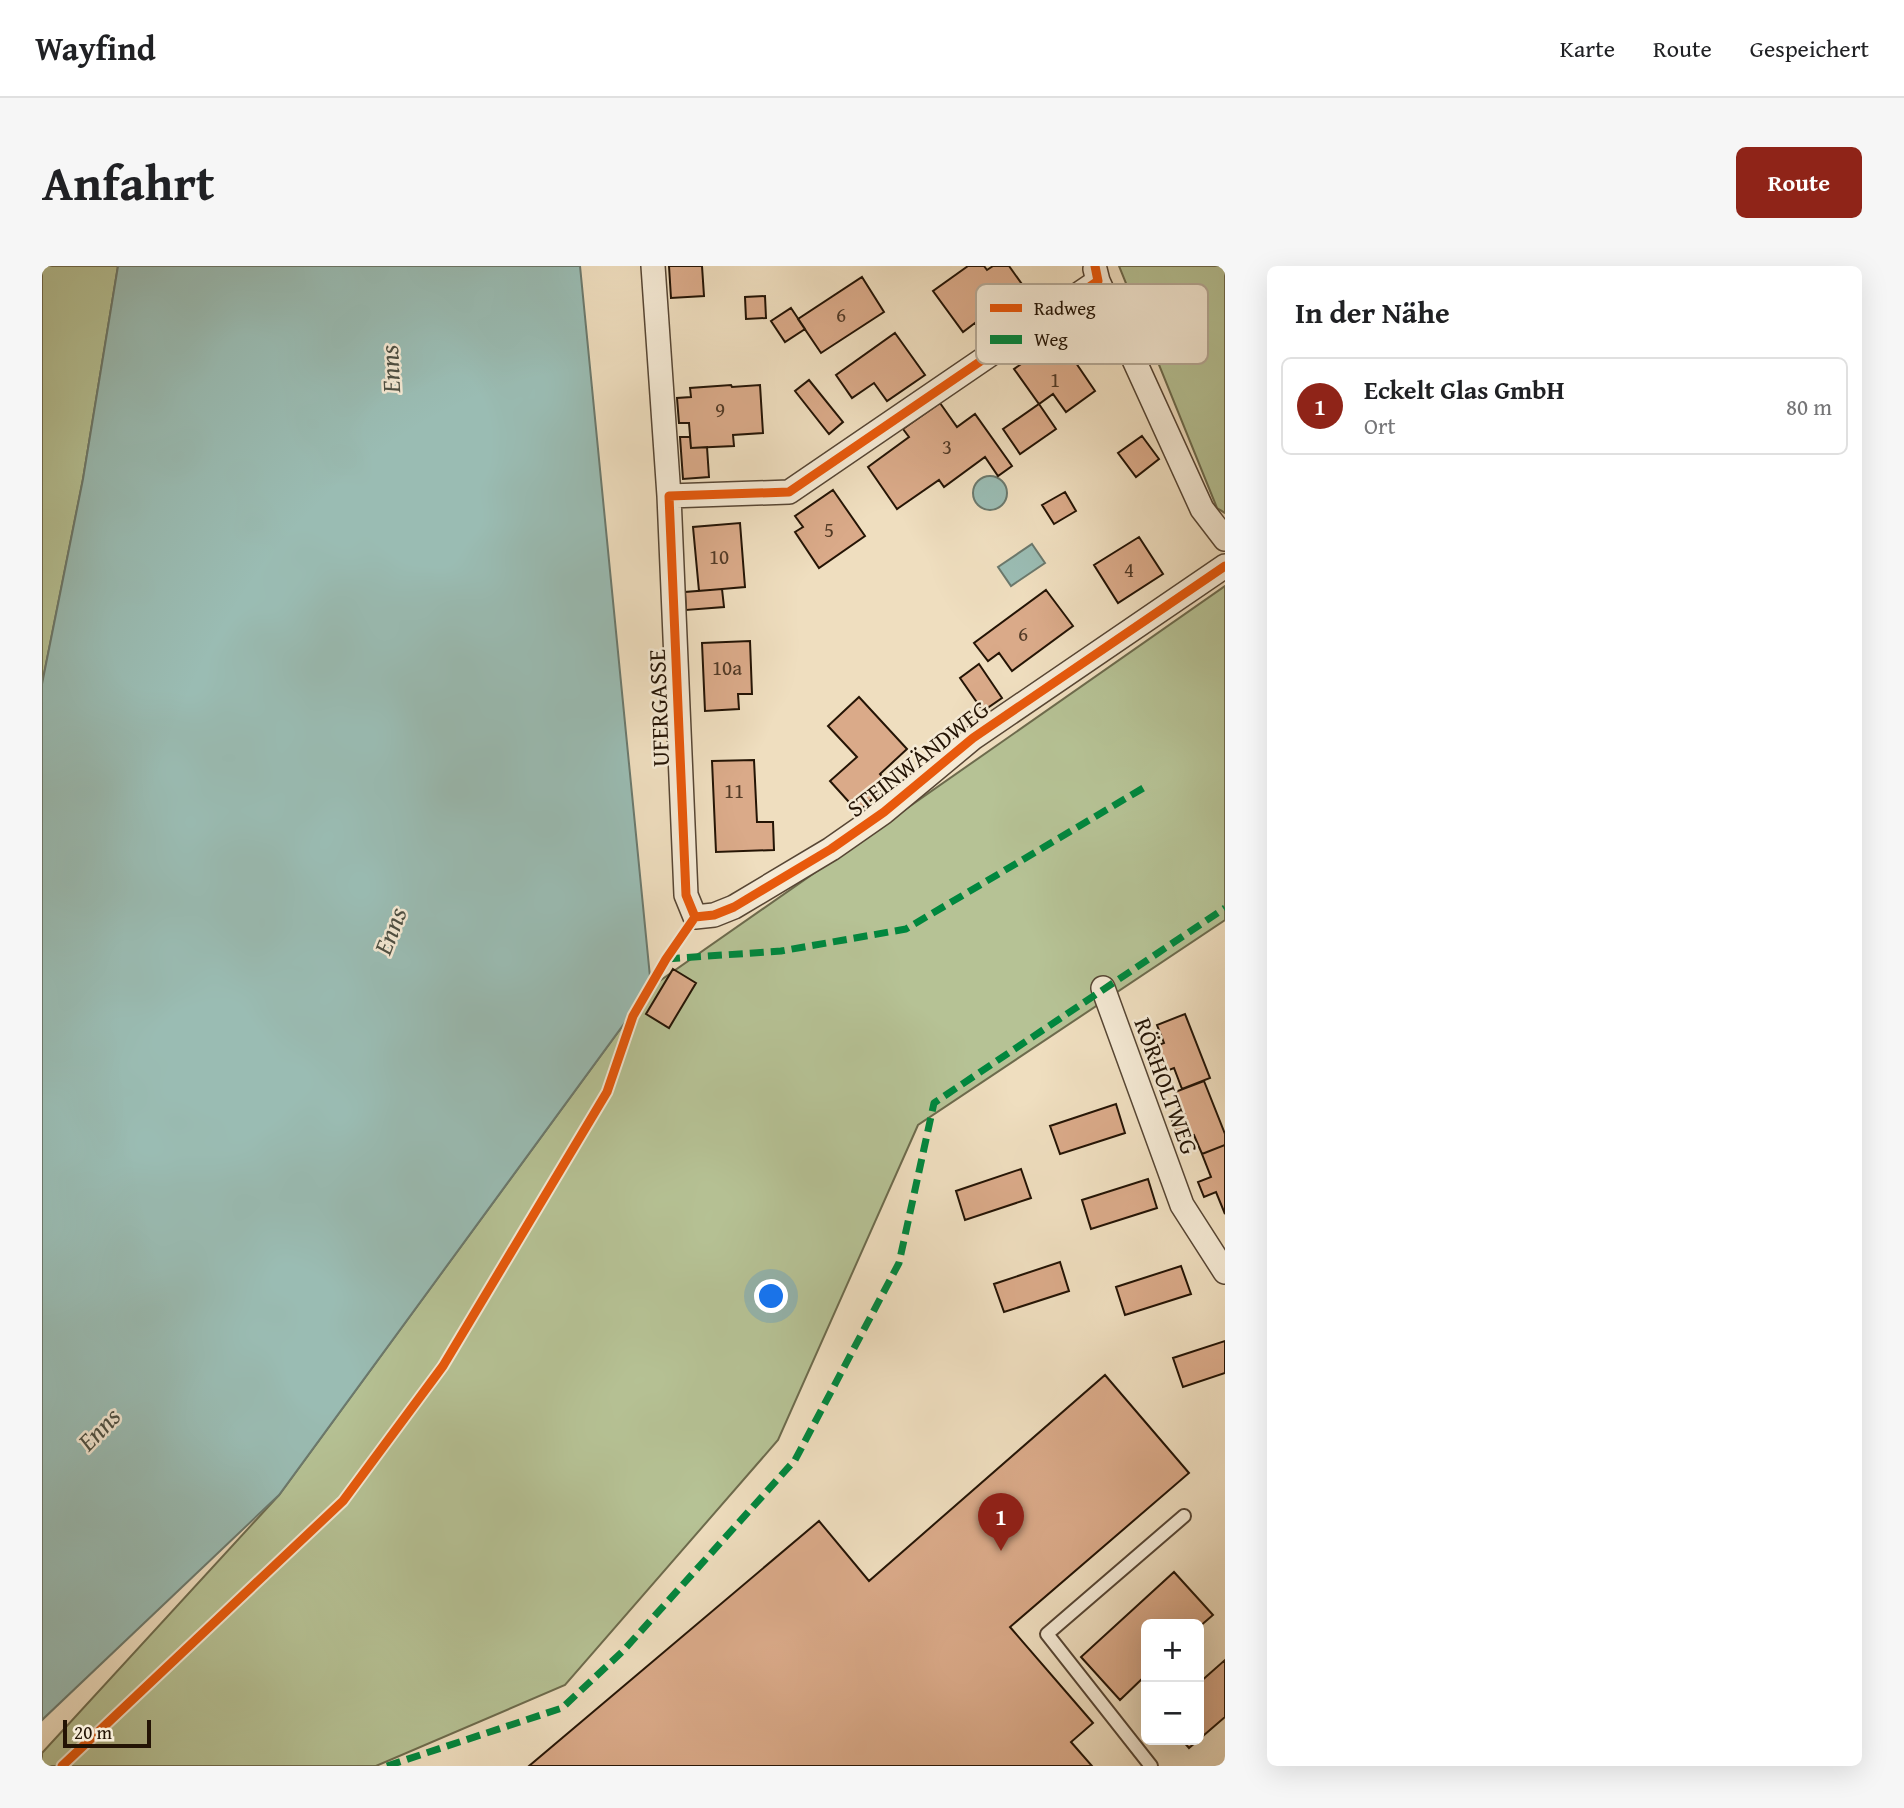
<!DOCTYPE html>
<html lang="de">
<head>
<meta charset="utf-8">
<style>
  :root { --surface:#fff; --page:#f6f6f6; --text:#202124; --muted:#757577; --line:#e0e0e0; --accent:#8f2418 }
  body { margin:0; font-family:"Gentium Book Plus",serif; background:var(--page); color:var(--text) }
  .controls { position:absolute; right:21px; bottom:21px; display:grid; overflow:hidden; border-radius:10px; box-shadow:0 7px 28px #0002 }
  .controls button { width:63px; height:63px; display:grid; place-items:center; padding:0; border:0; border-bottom:2px solid var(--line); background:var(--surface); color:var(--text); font:35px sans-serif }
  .scale { position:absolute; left:21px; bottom:18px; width:88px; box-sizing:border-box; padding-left:7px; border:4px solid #241405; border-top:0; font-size:19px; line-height:24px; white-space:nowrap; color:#241405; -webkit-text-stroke:5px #f5ead5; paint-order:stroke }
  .you { position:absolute; left:730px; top:1031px; width:24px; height:24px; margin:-18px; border:5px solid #fff; border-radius:50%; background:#1a73e8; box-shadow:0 0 0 10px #1a73e833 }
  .badge { display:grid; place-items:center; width:46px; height:46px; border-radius:50%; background:var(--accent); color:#fff; font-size:23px; font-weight:700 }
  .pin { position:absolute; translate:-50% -58px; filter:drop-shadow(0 2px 4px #0008) }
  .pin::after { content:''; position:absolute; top:37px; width:24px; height:21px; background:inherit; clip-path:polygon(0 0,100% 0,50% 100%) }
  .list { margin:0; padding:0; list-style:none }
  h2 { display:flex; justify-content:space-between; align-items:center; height:91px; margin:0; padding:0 28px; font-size:30px }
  h2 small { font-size:23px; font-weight:400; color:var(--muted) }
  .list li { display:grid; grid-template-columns:46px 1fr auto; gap:21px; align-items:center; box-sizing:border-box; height:98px; margin:0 14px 14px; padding:0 14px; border:2px solid var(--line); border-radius:10px }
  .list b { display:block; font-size:26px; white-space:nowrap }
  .list p { margin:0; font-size:23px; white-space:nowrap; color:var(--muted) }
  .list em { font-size:23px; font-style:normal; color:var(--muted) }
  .map { position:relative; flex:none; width:1183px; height:1500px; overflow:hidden; border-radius:10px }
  header { display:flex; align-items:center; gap:42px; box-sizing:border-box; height:98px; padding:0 35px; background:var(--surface); border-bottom:2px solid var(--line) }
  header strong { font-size:33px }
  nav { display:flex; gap:38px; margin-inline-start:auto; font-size:24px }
  .intro { display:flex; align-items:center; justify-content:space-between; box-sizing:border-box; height:168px; padding:0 42px }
  h1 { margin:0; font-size:49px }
  .button { padding:18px 32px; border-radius:10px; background:var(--accent); color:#fff; font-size:24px; font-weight:700 }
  main { display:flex; gap:42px; padding:0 42px }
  aside { flex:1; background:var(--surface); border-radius:10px; box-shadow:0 7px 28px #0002 }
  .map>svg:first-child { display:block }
</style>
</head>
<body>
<header>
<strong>Wayfind</strong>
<nav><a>Karte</a><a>Route</a><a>Gespeichert</a></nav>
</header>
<div class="intro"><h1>Anfahrt</h1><a class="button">Route</a></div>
<main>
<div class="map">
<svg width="1183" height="1500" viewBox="0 0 1183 1500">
  <rect width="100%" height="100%" fill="#efdebf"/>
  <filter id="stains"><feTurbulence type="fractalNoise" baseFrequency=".00286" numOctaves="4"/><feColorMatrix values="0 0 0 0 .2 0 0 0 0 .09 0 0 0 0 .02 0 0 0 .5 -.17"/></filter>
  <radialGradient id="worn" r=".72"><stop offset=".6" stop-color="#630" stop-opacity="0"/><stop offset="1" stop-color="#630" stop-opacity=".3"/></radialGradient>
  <path fill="#b6c295" stroke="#6d6b4d" stroke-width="2" d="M0 0H76L41 213 0 418Z
    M1077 0H1183V247L1175 242Z
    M1183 320V654L876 859 736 1174 523 1419 334 1500H0V1487L237 1229 609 721Z"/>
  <path fill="#9abcb3" stroke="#6b796d" stroke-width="2" d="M76 0H538L609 721 237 1229 0 1454V418L41 213Z
    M931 227a17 17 0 1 1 34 0a17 17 0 1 1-34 0Z
    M990 278 1003 297 969 320 956 301Z"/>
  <path fill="#daaa89" stroke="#241405" stroke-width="2" d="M627 0H660L662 30 629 32Z
    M926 0H942L945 4 951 0H967L987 28 937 64 933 57 921 66 891 25Z
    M820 11 842 46 779 87 756 53Z
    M723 30 724 52 704 53 703 31Z
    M749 42 763 63 743 76 729 55Z
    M853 67 883 109 845 135 832 117 810 132 794 109Z
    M1017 72 1053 125 1024 146 1011 128 997 138 972 103Z
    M767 114 801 156 787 168 753 125Z
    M689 119 690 121 718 119 721 167 691 169 692 180 649 182 647 157H637L635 132 649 131 648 122Z
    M898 137 915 161 933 148 970 200 956 210 943 191 902 221 897 214 855 243 826 201 867 171 861 163Z
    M997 138 1014 163 978 188 961 163Z
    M1100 170 1117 193 1094 211 1076 187Z
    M638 171H648L649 182 665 181 667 211 641 213Z
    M791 224 823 270 777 302 753 266 761 261 753 250Z
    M1023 226 1034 245 1012 258 1000 239Z
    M698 257 703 321 657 325 651 261Z
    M1097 271 1121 308 1076 337 1052 299Z
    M680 323 682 341 644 344 643 326Z
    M1004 324 1031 360 970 405 957 387 946 395 932 377Z
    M708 375 710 428H696L697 443 663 445 660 377Z
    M937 398 960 432 941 445 918 412Z
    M817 431 865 483 838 508 847 518 816 546 788 515 815 491 786 460Z
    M712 494 715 556H731L732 584 674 586 670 495Z
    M631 703 654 717 627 762 604 748Z
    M1143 748 1168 812 1140 823 1132 802 1119 807 1109 782 1122 777 1115 759Z
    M1162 815 1183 868V879L1160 888 1152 869 1138 875 1129 852 1142 847 1133 826Z
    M1074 838 1083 867 1018 888 1008 860Z
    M1183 879V948L1174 926 1162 931 1156 916 1169 911 1160 888Z
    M979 903 989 932 923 954 914 925Z
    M1106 913 1115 942 1049 963 1040 934Z
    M1018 996 1027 1025 962 1046 952 1018Z
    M1139 1000 1149 1028 1083 1049 1074 1021Z
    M1183 1075V1107L1141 1121 1131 1092Z
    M1063 1109 1147 1207 968 1361 1051 1457 1029 1476 1050 1500H487L777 1255 827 1315Z
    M1132 1306 1171 1349 1157 1361V1358H1104V1409L1078 1434 1039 1391Z
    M1183 1394V1451L1147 1482 1140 1474H1157V1417Z"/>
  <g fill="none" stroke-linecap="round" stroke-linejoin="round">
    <defs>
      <path id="lane" d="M1109 1500 1005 1368 1142 1250"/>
      <path id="street" d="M611 0 627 230 644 629 653 651 672 649 692 641 789 583 842 546 931 472 1183 300
        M1053 3 1056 15 1160 243 1183 273
        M627 230 747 226 1056 15
        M1061 722 1140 939 1183 1006"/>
    </defs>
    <use href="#lane" stroke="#574634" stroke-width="16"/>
    <use href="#street" stroke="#574634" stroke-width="26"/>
    <use href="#lane" stroke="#f5ead5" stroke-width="12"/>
    <use href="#street" stroke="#f5ead5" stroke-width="23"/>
    <path stroke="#00873e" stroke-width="7" stroke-dasharray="14 7" stroke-linecap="butt" d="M624 693 739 685 864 663 1103 521
      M345 1500 520 1442 581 1385 753 1194 857 997 892 837 1183 642"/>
    <defs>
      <path id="cycleway" d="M653 651 644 629 627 230 747 226 1056 15 1053 0
        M653 651 672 649 692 641 789 583 842 546 931 472 1183 300
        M20 1500 301 1235 401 1100 565 826 591 750 624 693 653 651"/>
    </defs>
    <use href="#cycleway" stroke="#f5ead5" stroke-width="13"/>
    <use href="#cycleway" stroke="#e8590c" stroke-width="9"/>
  </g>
  <g text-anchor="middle" stroke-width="5" stroke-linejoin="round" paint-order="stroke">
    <g font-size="21" fill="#523a26">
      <text x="799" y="56">6</text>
      <text x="1013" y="121">1</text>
      <text x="678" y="151">9</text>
      <text x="905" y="188">3</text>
      <text x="787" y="271">5</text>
      <text x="677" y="298">10</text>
      <text x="1087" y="311">4</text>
      <text x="981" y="375">6</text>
      <text x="685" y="409">10a</text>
      <text x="692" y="532">11</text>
    </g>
    <g font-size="24" fill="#241405" stroke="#f5ead5">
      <text transform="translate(617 442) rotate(-92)" y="8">UFERGASSE</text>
      <text transform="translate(876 493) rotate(-38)" y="8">STEINWÄNDWEG</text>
      <text transform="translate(1124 820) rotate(70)" y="8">RÖRHOLTWEG</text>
    </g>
    <g font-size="26" font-style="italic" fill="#4d4f42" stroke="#f5ead5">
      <text transform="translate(348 103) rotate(-93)" y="9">Enns</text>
      <text transform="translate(348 665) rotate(-69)" y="9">Enns</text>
      <text transform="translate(57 1163) rotate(-46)" y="9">Enns</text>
    </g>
  </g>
  <rect x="934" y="18" width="232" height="80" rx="10" fill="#f5ead5" stroke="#b6aa97" stroke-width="2"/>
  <rect x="948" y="38" width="32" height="8" fill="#e8590c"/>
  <rect x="948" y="69" width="32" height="9" fill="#00873e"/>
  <g font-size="19" fill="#241405">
    <text x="992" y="49">Radweg</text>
    <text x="992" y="80">Weg</text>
  </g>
  <rect width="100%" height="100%" filter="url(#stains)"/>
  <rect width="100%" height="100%" fill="url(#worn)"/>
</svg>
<div class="controls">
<button>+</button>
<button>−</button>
</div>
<div class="scale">20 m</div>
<div class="you"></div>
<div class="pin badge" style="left:959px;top:1285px">1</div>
</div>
<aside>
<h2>In der Nähe<small></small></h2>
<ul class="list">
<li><span class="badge">1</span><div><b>Eckelt Glas GmbH</b><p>Ort</p></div><em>80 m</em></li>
</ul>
</aside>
</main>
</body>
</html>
